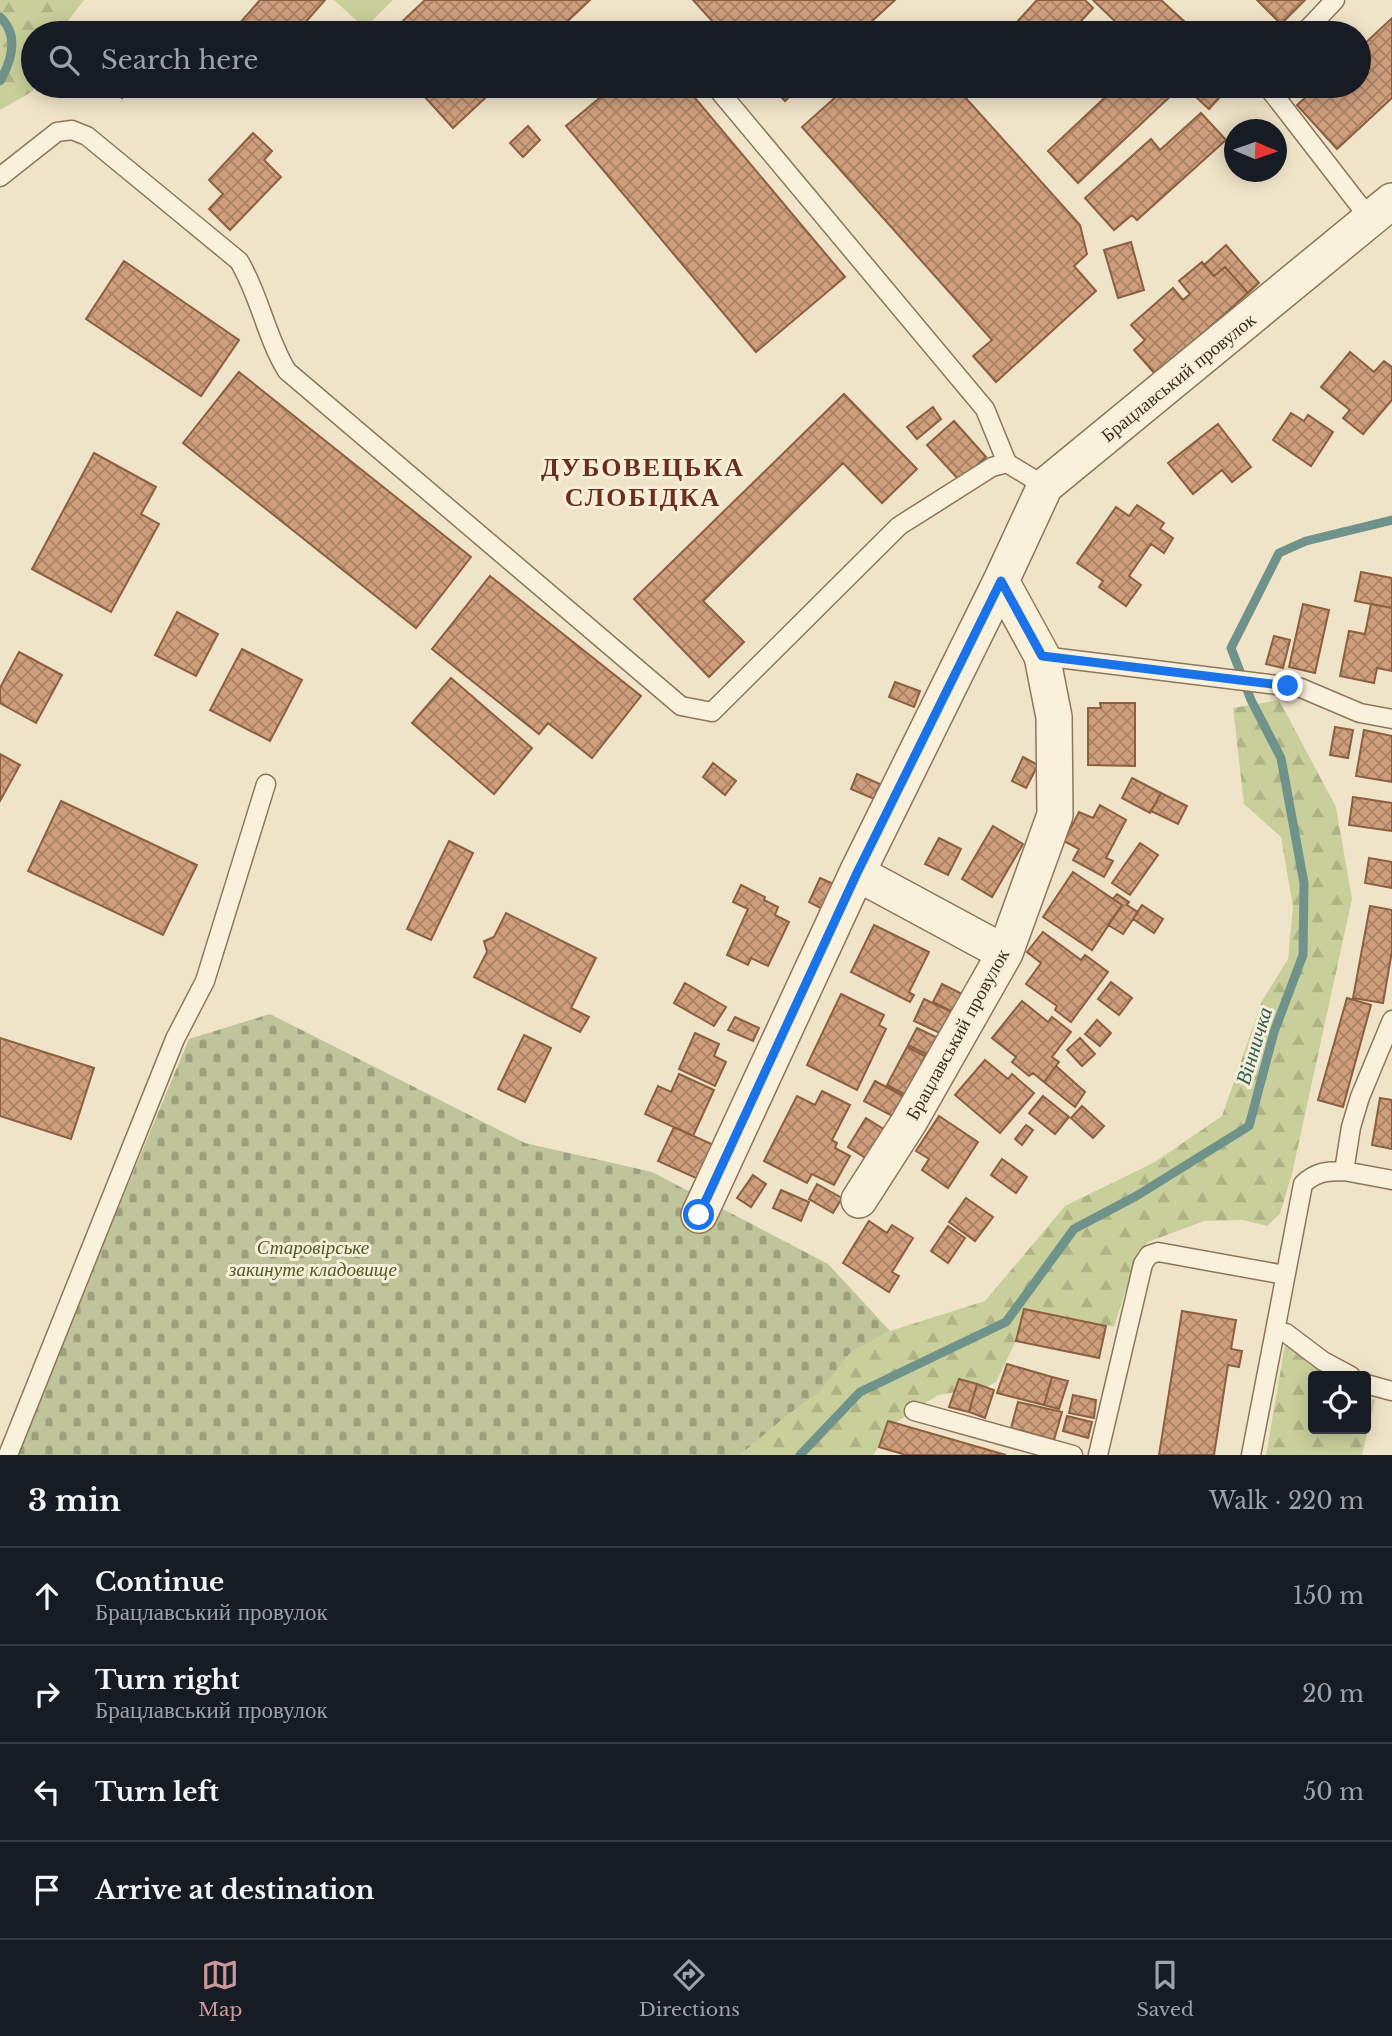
<!DOCTYPE html>
<html lang="en">
<head>
<meta charset="utf-8">
<style>
  :root { --surface:#171b24; --page:#242831; --text:#f1f3f6; --muted:#9ea1a6; --line:#363941; --accent:#cc999b }
  body { margin:0; font-family:"Libre Baskerville",serif; background:var(--page); color:var(--text) }
  .controls { position:absolute; right:21px; bottom:21px; display:grid; overflow:hidden; border-radius:7px; box-shadow:0 4px 18px #0003 }
  .controls button { width:63px; height:63px; display:grid; place-items:center; padding:0; border:0; border-bottom:2px solid var(--line); background:var(--surface); color:var(--text); font:35px sans-serif }
  .compass { position:absolute; left:1224px; top:119px; width:63px; height:63px; border-radius:50%; background:var(--surface); box-shadow:0 4px 18px #0003; rotate:92deg }
  .stop { position:absolute; width:21px; height:21px; margin:-16px; border:5px solid #1a73e8; border-radius:50%; background:#fff }
  .stop.end { background:#1a73e8; border-color:#fff; box-shadow:0 2px 7px #0008 }
  .list { margin:0; padding:0; list-style:none }
  h2 { display:flex; justify-content:space-between; align-items:center; height:91px; margin:0; padding:0 28px; font-size:30px }
  h2 small { font-size:23px; font-weight:400; color:var(--muted) }
  .list li { display:grid; grid-template-columns:46px 1fr auto; gap:21px; align-items:center; box-sizing:border-box; height:98px; padding:0 28px; border-top:2px solid var(--line) }
  .list b { display:block; font-size:26px; white-space:nowrap }
  .list p { margin:0; font-size:23px; white-space:nowrap; color:var(--muted) }
  .list em { font-size:23px; font-style:normal; color:var(--muted) }
  .icon { flex:none; width:38px; height:38px; fill:none; stroke:currentColor; stroke-width:2; stroke-linecap:round; stroke-linejoin:round }
  .map { position:relative; flex:none; width:1392px; height:1455px; overflow:hidden }
  .search { position:absolute; background:var(--surface); box-shadow:0 4px 18px #0003; left:21px; right:21px; top:21px; height:77px; display:flex; align-items:center; gap:18px; box-sizing:border-box; padding:0 24px; border-radius:38px; color:var(--muted); font-size:26px }
  .sheet { height:483px; background:var(--surface) }
  nav { display:flex; justify-content:space-around; align-items:center; box-sizing:border-box; height:98px; border-top:2px solid var(--line); background:var(--surface); font-size:19px; color:var(--muted) }
  nav a { display:grid; justify-items:center; gap:4px }
  nav .on { color:var(--accent) }
  .map>svg:first-child { display:block }
</style>
</head>
<body>
<div class="map">
<svg width="1392" height="1455" viewBox="0 0 1392 1455">
  <defs>
    <pattern id="forest-firs" width="22" height="20" patternUnits="userSpaceOnUse" patternTransform="scale(1.75)"><rect width="22" height="20" fill="#c9cf9b"/><path d="M5 1l3.5 6h-7zM16 11l3.5 6h-7z" fill="#aeb285"/></pattern>
    <pattern id="cemetery-stones" width="16" height="16" patternUnits="userSpaceOnUse" patternTransform="scale(1.75)"><rect width="16" height="16" fill="#bfc49a"/><path d="M2 7V4a2 2 0 0 1 4 0v3zM10 15v-3a2 2 0 0 1 4 0v3z" fill="#9ca07d"/></pattern>
    <pattern id="building-cross-hatch" width="8" height="8" patternUnits="userSpaceOnUse" patternTransform="scale(1.75)"><rect width="8" height="8" fill="#cf9f7d"/><path d="M0 0l8 8M0 8l8-8" fill="none" stroke="#a98266"/></pattern>
  </defs>
  <rect width="100%" height="100%" fill="#f0e4c8"/>
  <path fill="#c9cf9b" d="M334 0H393L365 28Z"/>
  <path fill="url(#forest-firs)" d="M0 0H84L59 33H33V86H35L33 91 0 110Z
    M1279 700 1336 807 1352 899 1292 1174 1280 1214 1267 1226 1243 1220 1204 1221 1148 1242 1137 1254 1114 1327 1024 1309 1016 1341 996 1382 986 1387 938 1395 895 1423 873 1455H740L785 1417 820 1392 850 1353 890 1331 985 1301 1065 1206 1155 1162 1222 1116 1262 1001 1288 959 1293 907 1281 837 1244 804 1233 708Z
    M1285 1345H1292L1329 1376H1313V1429H1366V1397L1375 1400 1362 1455H1266Z"/>
  <path fill="url(#cemetery-stones)" d="M270 1014 525 1143 652 1172 828 1264 890 1331 850 1353 820 1392 785 1417 740 1455H15L189 1039Z"/>
  <g fill="none" stroke-linecap="round" stroke-linejoin="round">
    <path stroke="#6f938a" stroke-width="9" d="M0 17C19 35 12 60 0 81
      M800 1455 860 1392 1006 1322 1074 1229 1138 1195 1249 1126 1274 1032 1303 955 1304 883 1281 758 1251 700 1231 648 1279 553 1306 541 1392 520"/>
  </g>
  <path fill="url(#building-cross-hatch)" stroke="#8d5f41" stroke-width="2" d="M260 0H325L296 33H235L233 31Z
    M425 0H590L555 33H390Z
    M693 0H895L859 33H723Z
    M1037 0H1085L1093 8 1070 33H1027L1017 22Z
    M1093 0H1161L1197 33H1127Z
    M1257 0H1305L1281 24Z
    M1392 18V98L1337 149 1297 105 1318 86H1359V49Z
    M108 86H132L122 98Z
    M415 86H498L453 128Z
    M614 86H685L845 277 756 352 566 126Z
    M771 86H801L785 101Z
    M848 86H955L1080 225 1087 254 1074 266 1096 291 996 382 973 356 992 340 802 127Z
    M1117 86H1171L1176 91 1078 183 1048 151Z
    M1184 86H1230L1209 109Z
    M1201 113 1226 140 1137 220 1132 215 1114 230 1085 198 1151 139 1160 150Z
    M528 126 540 140 523 157 510 143Z
    M253 133 272 151 264 160 281 177 230 230 209 209 223 194 209 180Z
    M1131 242 1144 290 1118 298 1104 250Z
    M1226 245 1259 283 1248 293 1225 267 1214 276 1204 265Z
    M124 261 239 340 201 396 86 319Z
    M1202 262 1214 276 1225 267 1248 293 1156 375 1134 350 1145 340 1131 325 1173 288 1183 300 1190 294 1179 281Z
    M1350 352 1374 372 1384 361 1392 367V400L1363 434 1343 418 1350 410 1321 387Z
    M239 372 471 557 416 628 183 443Z
    M844 394 917 469 882 503 843 463 703 601 744 642 709 677 634 599Z
    M933 407 941 419 917 439 907 427Z
    M1291 413 1304 421 1308 415 1333 432 1311 466 1273 440Z
    M954 421 986 457 960 481 927 445Z
    M1218 424 1251 467 1232 482 1222 470 1193 494 1168 463Z
    M94 453 156 487 141 514 159 524 111 612 32 569Z
    M1137 505 1164 523 1160 529 1173 538 1164 553 1151 544 1129 576 1141 585 1126 606 1099 587 1103 581 1077 563 1116 507 1129 516Z
    M1361 572 1392 578V608L1355 601Z
    M490 576 641 696 592 758 548 723 539 734 432 649Z
    M1303 604 1329 610 1315 673 1289 667Z
    M1371 604 1392 608V671L1377 668 1374 683 1340 676 1349 631 1365 634Z
    M177 612 218 634 196 676 155 655Z
    M1274 636 1290 640 1283 668 1266 664Z
    M242 649 302 680 270 741 210 710Z
    M19 652 62 675 36 723 0 703V688Z
    M451 678 532 748 494 794 412 723Z
    M895 682 920 691 914 707 889 697Z
    M1100 703H1135V766L1088 765V708H1101Z
    M1335 727 1353 730 1348 758 1330 755Z
    M1364 730 1392 736V782L1356 776Z
    M0 754 20 765 0 801Z
    M1023 757 1038 765 1026 788 1012 781Z
    M713 763 736 781 725 795 703 777Z
    M857 774 880 784 874 799 851 789Z
    M1132 778 1161 793 1150 813 1122 798Z
    M1161 793 1187 806 1178 824 1151 811Z
    M1353 797 1392 803V831L1349 825Z
    M61 801 197 865 163 935 28 871Z
    M1100 805 1126 820 1106 858 1113 861 1104 877 1073 860 1079 849 1064 841 1079 812 1093 818Z
    M993 826 1023 844 992 897 962 879Z
    M939 838 961 849 948 875 925 864Z
    M449 841 473 853 431 940 407 929Z
    M1140 843 1158 855 1130 895 1112 883Z
    M1369 858 1392 862V888L1365 883Z
    M1073 872 1122 905 1092 950 1043 917Z
    M820 878 838 886 826 911 809 902Z
    M741 885 765 897 764 900 778 907 775 915 789 922 768 966 751 958 748 965 727 955 748 909 733 902Z
    M1117 894 1129 902 1127 905 1138 912 1123 934 1108 925 1122 905 1113 899Z
    M1142 905 1163 919 1154 933 1133 919Z
    M1370 906 1392 910V951L1383 1003 1353 998Z
    M506 913 596 958 571 1008 589 1017 580 1032 474 977 487 952 484 941 494 937Z
    M874 925 929 952 909 992 914 995 910 1002 851 972Z
    M1043 932 1081 960 1085 955 1108 972 1071 1022 1055 1010 1057 1006 1026 984 1041 963 1027 952Z
    M1111 982 1132 998 1119 1015 1098 999Z
    M685 983 726 1007 714 1026 674 1003Z
    M942 984 968 997 959 1015 933 1002Z
    M841 994 884 1015 879 1025 886 1029 857 1090 807 1065Z
    M1347 998 1371 1005 1343 1107 1318 1100Z
    M924 999 952 1012 942 1034 914 1021Z
    M1022 1001 1048 1022 1052 1017 1071 1032 1052 1057 1059 1062 1044 1082 1033 1073 1029 1076 1012 1062 1016 1057 992 1038Z
    M735 1017 759 1028 753 1041 728 1030Z
    M1097 1020 1111 1033 1100 1046 1085 1034Z
    M917 1028 944 1041 936 1059 908 1045Z
    M695 1033 719 1044 714 1056 726 1062 715 1086 679 1069Z
    M524 1035 551 1048 525 1102 498 1089Z
    M0 1038 94 1068 71 1139 0 1116Z
    M1080 1038 1095 1054 1082 1066 1067 1050Z
    M907 1047 925 1056 906 1095 887 1085Z
    M985 1060 1008 1079 1012 1074 1034 1093 1000 1133 955 1095Z
    M1056 1066 1085 1092 1075 1107 1044 1082Z
    M679 1074 714 1090 693 1136 645 1114 658 1086 671 1092Z
    M875 1081 909 1099 898 1119 864 1101Z
    M822 1091 850 1105 832 1140 837 1143 835 1148 850 1156 834 1185 812 1174 807 1183 764 1161 797 1096 815 1105Z
    M1043 1096 1069 1117 1055 1134 1029 1113Z
    M1380 1098 1392 1100V1149L1372 1145Z
    M1082 1106 1104 1126 1093 1138 1071 1118Z
    M939 1116 978 1142 948 1188 922 1170 929 1159 916 1151Z
    M866 1118 890 1133 872 1162 848 1147Z
    M1026 1125 1033 1130 1022 1145 1015 1139Z
    M674 1127 720 1148 705 1182 658 1161Z
    M1002 1159 1027 1177 1016 1193 991 1175Z
    M753 1175 766 1184 751 1207 737 1198Z
    M817 1184 842 1198 833 1213 809 1199Z
    M781 1190 809 1202 801 1221 773 1208Z
    M966 1198 993 1217 975 1241 949 1222Z
    M869 1221 887 1233 892 1225 913 1238 892 1272 899 1276 889 1292 843 1263Z
    M948 1226 965 1238 948 1263 931 1251Z
    M1024 1309 1106 1326 1099 1358 1016 1341Z
    M1182 1311 1236 1320 1231 1349 1242 1351 1239 1367 1228 1365 1214 1455H1159Z
    M1007 1364 1052 1377 1044 1405 997 1393Z
    M1052 1377 1068 1381 1059 1409 1044 1405Z
    M959 1379 977 1384 969 1412 949 1407Z
    M977 1384 994 1390 985 1418 969 1412Z
    M1073 1395 1096 1400 1094 1418 1069 1413Z
    M1018 1402 1062 1412 1054 1440 1011 1428Z
    M1067 1416 1092 1422 1088 1438 1063 1431Z
    M888 1421 895 1423 1006 1455H906L879 1447Z"/>
  <g fill="none" stroke-linecap="round" stroke-linejoin="round">
    <defs>
      <path id="service" d="M1304 33 1335 0
        M715 86 985 409 1007 463
        M1267 86 1370 219
        M0 177 57 132 72 130 87 136 239 261C260 296 266 337 287 371L681 706 712 712 899 526 992 467 1007 463 1045 486
        M1042 656 1301 688 1360 713 1392 719
        M1392 1020 1360 1097 1351 1127 1344 1171 1392 1180
        M1275 1331 1303 1184C1316 1172 1326 1171 1344 1171
        M1366 1384 1392 1391
        M914 1411 1073 1455
        M8 1455 175 1039 205 981 266 784
        M1098 1455 1143 1264 1149 1255 1158 1252 1285 1275
        M1251 1455 1275 1331 1286 1333 1323 1361 1351 1376"/>
      <path id="minor" d="M857 873 1005 953
        M859 1200 909 1122 1005 953 1055 815 1054 717 1042 656 1001 581
        M699 1215 857 873 1001 581 1045 486 1392 201"/>
    </defs>
    <use href="#service" stroke="#8d765c" stroke-width="21"/>
    <use href="#minor" stroke="#8d765c" stroke-width="38"/>
    <use href="#service" stroke="#faf1dc" stroke-width="18"/>
    <use href="#minor" stroke="#faf1dc" stroke-width="35"/>
  </g>
  <g fill="none" stroke-linecap="round" stroke-linejoin="round">
    <path stroke="#1a73e8" stroke-width="9" d="M699 1215 857 873 1001 581 1042 656 1288 686"/>
  </g>
  <g text-anchor="middle" stroke-width="6" stroke-linejoin="round" paint-order="stroke">
    <g font-size="19" fill="#3d2e20" stroke="#f7eed8">
      <text transform="translate(1178 377) rotate(-39)" y="7">Брацлавський провулок</text>
      <text transform="translate(957 1034) rotate(-61)" y="7">Брацлавський провулок</text>
    </g>
    <g font-size="19" font-style="italic" fill="#4d5a26" stroke="#f7eed8">
      <text x="313" y="1254">Старовірське<tspan x="313" dy="22">закинуте кладовище</tspan></text>
    </g>
    <g font-size="21" font-style="italic" fill="#2f5d5a" stroke="#f7eed8">
      <text transform="translate(1254 1046) rotate(-73)" y="7">Вінничка</text>
    </g>
    <g font-size="26" font-weight="bold" letter-spacing="2" fill="#6b2e1e" stroke="#f7eed8">
      <text x="643" y="476">ДУБОВЕЦЬКА<tspan x="643" dy="30">СЛОБІДКА</tspan></text>
    </g>
  </g>
</svg>
<div class="controls">
<button><svg class="icon" aria-label="locate" viewBox="0 0 24 24"><circle cx="12" cy="12" r="6"/><path d="M12 2v4M12 18v4M2 12h4M18 12h4"/></svg></button>
</div>
<svg class="compass" viewBox="-18 -18 36 36"><path d="M0-13l5 13h-10z" fill="#e53935"/><path d="M0 13l5-13h-10z" fill="#9ea1a6"/></svg>
<div class="stop" style="left:699px;top:1215px"></div>
<div class="stop end" style="left:1288px;top:686px"></div>
<div class="search"><svg class="icon" aria-label="search" viewBox="0 0 24 24"><circle cx="10" cy="10" r="6"/><path d="M15 15l6 6"/></svg>Search here</div>
</div>
<section class="sheet">
<h2>3 min<small>Walk · 220 m</small></h2>
<ul class="list">
<li><svg class="icon" aria-label="ahead" viewBox="0 0 24 24"><path d="M12 20V5M6 11l6-6 6 6"/></svg><div><b>Continue</b><p>Брацлавський провулок</p></div><em>150 m</em></li>
<li><svg class="icon" aria-label="right" viewBox="0 0 24 24"><path d="M7 20v-9h11M14 6l5 5-5 5"/></svg><div><b>Turn right</b><p>Брацлавський провулок</p></div><em>20 m</em></li>
<li><svg class="icon" aria-label="left" viewBox="0 0 24 24"><path d="M17 20v-9H6M10 6l-5 5 5 5"/></svg><div><b>Turn left</b></div><em>50 m</em></li>
<li><svg class="icon" aria-label="arrive" viewBox="0 0 24 24"><path d="M6 21V4h12l-3 4 3 4H6"/></svg><div><b>Arrive at destination</b></div></li>
</ul>
</section>
<nav>
<a class="on"><svg class="icon" aria-label="map" viewBox="0 0 24 24"><path d="M3 6l6-2 6 2 6-2v14l-6 2-6-2-6 2zM9 4v14M15 6v14"/></svg>Map</a>
<a><svg class="icon" aria-label="directions" viewBox="0 0 24 24"><path d="M12 3l9 9-9 9-9-9zM9 14v-3h6M13 9l2 2-2 2"/></svg>Directions</a>
<a><svg class="icon" aria-label="saved" viewBox="0 0 24 24"><path d="M7 4h10v16l-5-4-5 4z"/></svg>Saved</a>
</nav>
</body>
</html>
